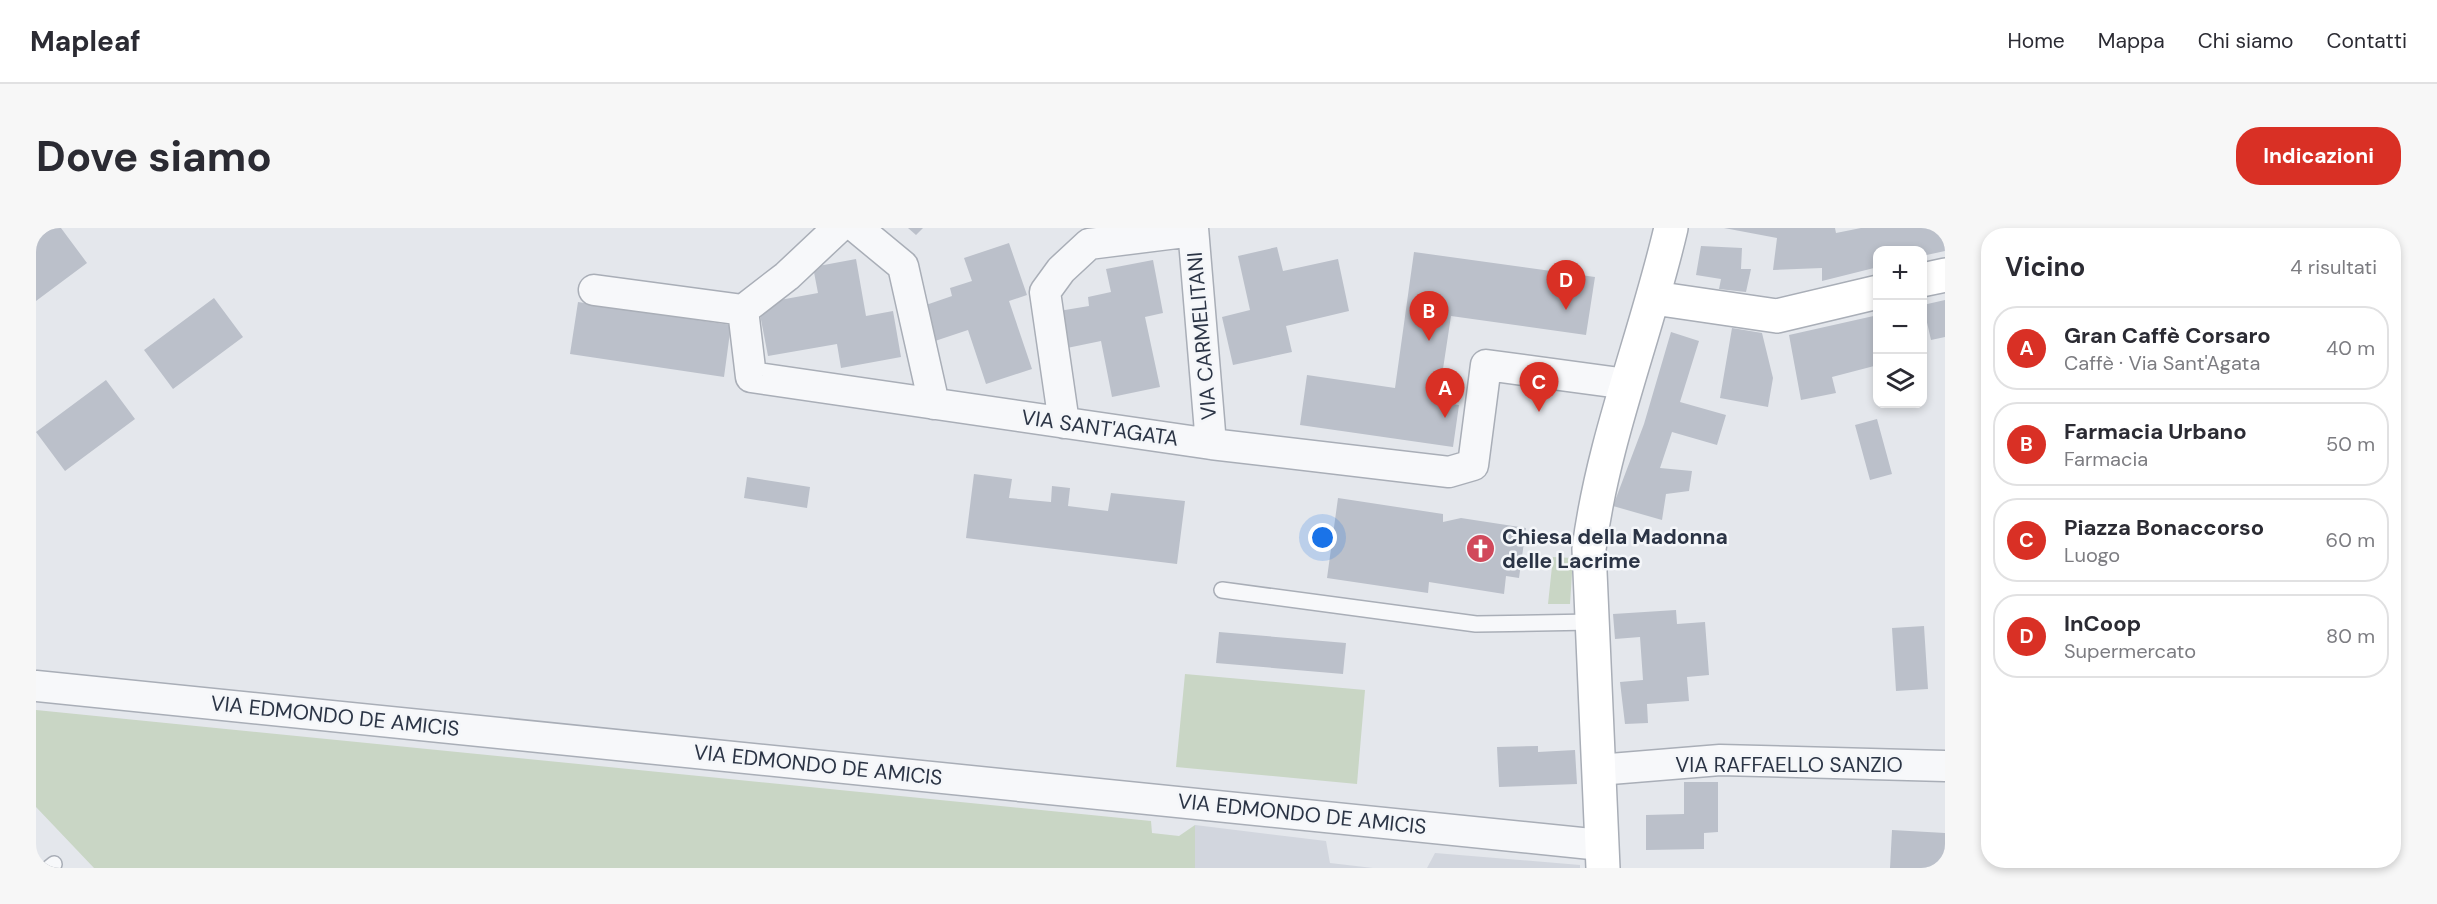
<!DOCTYPE html>
<html lang="it">
<head>
<meta charset="utf-8">
<style>
  :root { --surface:#fff; --page:#f7f7f7; --text:#2b2b33; --muted:#7c7c81; --line:#e1e1e2; --accent:#d93025 }
  body { margin:0; font-family:"DM Sans",sans-serif; background:var(--page); color:var(--text) }
  .controls { position:absolute; right:18px; top:18px; display:grid; overflow:hidden; border-radius:12px; box-shadow:0 3px 9px #0003 }
  .controls button { width:54px; height:54px; display:grid; place-items:center; padding:0; border:0; border-bottom:2px solid var(--line); background:var(--surface); color:var(--text); font:30px sans-serif }
  .you { position:absolute; left:1287px; top:310px; width:21px; height:21px; margin:-15px; border:4px solid #fff; border-radius:50%; background:#1a73e8; box-shadow:0 0 0 9px #1a73e833 }
  .badge { display:grid; place-items:center; width:39px; height:39px; border-radius:50%; background:var(--accent); color:#fff; font-size:20px; font-weight:700 }
  .pin { position:absolute; translate:-50% -50px; filter:drop-shadow(0 2px 3px #0008) }
  .pin::after { content:''; position:absolute; top:32px; width:21px; height:18px; background:inherit; clip-path:polygon(0 0,100% 0,50% 100%) }
  .list { margin:0; padding:0; list-style:none }
  h2 { display:flex; justify-content:space-between; align-items:center; height:78px; margin:0; padding:0 24px; font-size:26px }
  h2 small { font-size:20px; font-weight:400; color:var(--muted) }
  .list li { display:grid; grid-template-columns:39px 1fr auto; gap:18px; align-items:center; box-sizing:border-box; height:84px; margin:0 12px 12px; padding:0 12px; border:2px solid var(--line); border-radius:24px }
  .list b { display:block; font-size:22px; white-space:nowrap }
  .list p { margin:0; font-size:20px; white-space:nowrap; color:var(--muted) }
  .list em { font-size:20px; font-style:normal; color:var(--muted) }
  .icon { flex:none; width:33px; height:33px; fill:none; stroke:currentColor; stroke-width:2; stroke-linecap:round; stroke-linejoin:round }
  .map { position:relative; flex:none; width:1909px; height:640px; overflow:hidden; border-radius:24px }
  header { display:flex; align-items:center; gap:36px; box-sizing:border-box; height:84px; padding:0 30px; background:var(--surface); border-bottom:2px solid var(--line) }
  header strong { font-size:28px }
  nav { display:flex; gap:33px; margin-inline-start:auto; font-size:21px }
  .intro { display:flex; align-items:center; justify-content:space-between; box-sizing:border-box; height:144px; padding:0 36px }
  h1 { margin:0; font-size:42px }
  .button { padding:15px 27px; border-radius:24px; background:var(--accent); color:#fff; font-size:21px; font-weight:700 }
  main { display:flex; gap:36px; padding:0 36px }
  aside { flex:1; background:var(--surface); border-radius:24px; box-shadow:0 3px 9px #0003 }
  .map>svg:first-child { display:block }
</style>
</head>
<body>
<header>
<strong>Mapleaf</strong>
<nav><a>Home</a><a>Mappa</a><a>Chi siamo</a><a>Contatti</a></nav>
</header>
<div class="intro"><h1>Dove siamo</h1><a class="button">Indicazioni</a></div>
<main>
<div class="map">
<svg width="1909" height="640" viewBox="0 0 1909 640">
  <rect width="100%" height="100%" fill="#e4e7ec"/>
  <path fill="#d2d6de" d="M1159 597 1290 613 1294 635 1337 640H1159Z
    M1399 625 1544 637V640H1391Z"/>
  <path fill="#c9d6c5" d="M1517 329 1537 330 1534 376H1512Z
    M1149 446 1329 462 1321 556 1140 539Z
    M0 482 1115 593 1116 605 1143 608 1159 597V640H58L0 579Z"/>
  <path fill="#bbc0ca" d="M16 0H25L51 35 0 73V12Z
    M872 0H887L880 7Z
    M1688 0H1799L1800 5 1825 0H1909V23L1886 28V22H1842V39L1786 53V40L1737 42 1741 10Z
    M973 15 991 67 973 73 996 141 950 156 932 102 899 113 887 78 916 68 914 60 936 53 928 30Z
    M1665 18 1706 20 1705 41H1715L1710 64 1683 61 1685 51 1660 47Z
    M1241 19 1247 43 1302 31 1313 83 1250 98 1256 124 1197 137 1186 89 1214 82 1202 28Z
    M1378 24 1559 49 1550 107 1415 88 1402 174 1423 177 1417 219 1264 197 1271 147 1359 160Z
    M820 31 830 88 857 83 865 129 805 140 801 116 732 128 722 76 782 65 777 39Z
    M1117 32 1127 85 1109 89 1124 159 1076 169 1065 113 1031 120 1023 83 1053 78 1052 69 1075 64 1070 41Z
    M178 70 207 109 137 161 108 122Z
    M1909 72V109L1895 112 1887 77Z
    M542 74 695 97 688 149 534 126Z
    M1842 87V137L1796 149 1800 165 1765 172 1753 107Z
    M1696 100 1726 105 1737 150 1732 179 1684 170Z
    M1635 104 1663 113 1644 174 1690 187 1681 217 1636 204 1624 240 1656 243 1653 263 1630 266 1626 292 1577 278 1608 196Z
    M70 152 99 191 29 243 0 204Z
    M1841 191 1856 246 1834 252 1819 197Z
    M938 246 976 251 973 270 1015 274 1016 258 1034 260 1032 278 1072 283 1075 265 1149 273 1141 336 930 310Z
    M711 249 774 259 771 280 708 270Z
    M1302 270 1407 286V294L1425 290 1490 300 1483 350 1470 348 1468 366 1393 354 1392 365 1291 350Z
    M1640 382 1641 396 1669 394 1673 447 1651 449 1653 473 1611 476 1612 495 1589 496 1584 454 1607 452 1604 409 1579 411 1577 386Z
    M1888 398 1892 461 1860 463 1856 400Z
    M1183 404 1310 415 1307 446 1180 435Z
    M1502 518V524L1539 522 1541 556 1463 559 1461 519Z
    M1648 554H1682V604L1668 605V621L1610 622V587L1648 586Z
    M1856 602 1909 605V640H1854Z"/>
  <g fill="none" stroke-linecap="round" stroke-linejoin="round">
    <defs>
      <path id="service" d="M1186 362 1440 396 1556 394
        M13 640 18 636"/>
      <path id="minor" d="M821 0 867 38 898 176
        M1157 0 1175 216
        M558 62 707 82 715 149 1175 216 1413 244 1437 237 1450 137 1591 156
        M707 82 751 48 802 0
        M1028 195 1009 64 1025 42 1053 16 1157 3
        M0 458 1565 617
        M1562 542 1684 532 1909 538"/>
      <path id="secondary" d="M1886 52 1909 47
        M1618 70 1741 88 1842 64
        M1567 640 1553 321C1567 211 1610 108 1635 0"/>
    </defs>
    <use href="#service" stroke="#a9aeb7" stroke-width="18"/>
    <use href="#minor" stroke="#a9aeb7" stroke-width="33"/>
    <use href="#secondary" stroke="#a9aeb7" stroke-width="36"/>
    <use href="#service" stroke="#f7f8fa" stroke-width="15"/>
    <use href="#minor" stroke="#f7f8fa" stroke-width="30"/>
    <use href="#secondary" stroke="#fff" stroke-width="33"/>
  </g>
  <defs>
    <symbol id="church-disc" viewBox="-11 -11 22 22"><circle r="9.5" fill="#d1495b" stroke="#f4f6f9"/><path d="M-1.2-6h2.4v3.5h3.3v2.4h-3.3V6h-2.4V-.1h-3.3v-2.4h3.3Z" fill="#fff"/></symbol>
  </defs>
  <g fill-rule="evenodd">
    <use href="#church-disc" x="1428" y="304" width="33" height="33"/>
  </g>
  <g text-anchor="middle" stroke-width="5" stroke-linejoin="round" paint-order="stroke">
    <g font-size="21" fill="#2b3445" stroke="#f4f6f9">
      <text transform="translate(1166 108) rotate(-95)" y="7">VIA CARMELITANI</text>
      <text transform="translate(1064 200) rotate(8)" y="7">VIA SANT'AGATA</text>
      <text transform="translate(299 488) rotate(6)" y="7">VIA EDMONDO DE AMICIS</text>
      <text transform="translate(782 537) rotate(6)" y="7">VIA EDMONDO DE AMICIS</text>
      <text x="1753" y="544">VIA RAFFAELLO SANZIO</text>
      <text transform="translate(1266 586) rotate(6)" y="7">VIA EDMONDO DE AMICIS</text>
    </g>
    <g font-size="21" font-weight="bold" fill="#2b3445" stroke="#f4f6f9" text-anchor="start">
      <text x="1466" y="316">Chiesa della Madonna<tspan x="1466" dy="24">delle Lacrime</tspan></text>
    </g>
  </g>
</svg>
<div class="controls">
<button>+</button>
<button>−</button>
<button><svg class="icon" aria-label="layers" viewBox="0 0 24 24"><path d="M12 4l9 5-9 5-9-5zM3 14l9 5 9-5"/></svg></button>
</div>
<div class="you"></div>
<div class="pin badge" style="left:1409px;top:190px">A</div>
<div class="pin badge" style="left:1393px;top:113px">B</div>
<div class="pin badge" style="left:1503px;top:184px">C</div>
<div class="pin badge" style="left:1530px;top:82px">D</div>
</div>
<aside>
<h2>Vicino<small>4 risultati</small></h2>
<ul class="list">
<li><span class="badge">A</span><div><b>Gran Caffè Corsaro</b><p>Caffè · Via Sant'Agata</p></div><em>40 m</em></li>
<li><span class="badge">B</span><div><b>Farmacia Urbano</b><p>Farmacia</p></div><em>50 m</em></li>
<li><span class="badge">C</span><div><b>Piazza Bonaccorso</b><p>Luogo</p></div><em>60 m</em></li>
<li><span class="badge">D</span><div><b>InCoop</b><p>Supermercato</p></div><em>80 m</em></li>
</ul>
</aside>
</main>
</body>
</html>
